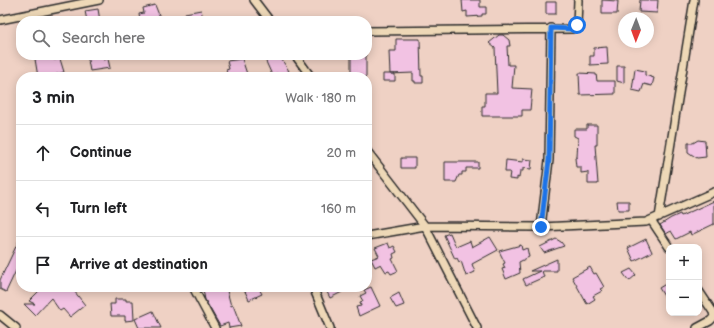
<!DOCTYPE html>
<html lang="en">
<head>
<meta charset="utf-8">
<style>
  :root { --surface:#fff; --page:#f6f6f6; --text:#202124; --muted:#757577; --line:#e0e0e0 }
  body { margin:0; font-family:"Balsamiq Sans",sans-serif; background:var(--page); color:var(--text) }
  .controls { position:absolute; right:12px; bottom:12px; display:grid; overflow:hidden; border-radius:8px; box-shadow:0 2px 10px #0003 }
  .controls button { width:36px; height:36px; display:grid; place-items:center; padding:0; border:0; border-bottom:1px solid var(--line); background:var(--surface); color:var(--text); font:20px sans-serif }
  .compass { position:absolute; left:618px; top:12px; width:36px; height:36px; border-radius:50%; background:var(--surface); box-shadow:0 2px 10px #0003; rotate:181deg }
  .stop { position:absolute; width:12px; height:12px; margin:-9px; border:3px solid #1a73e8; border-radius:50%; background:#fff }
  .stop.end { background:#1a73e8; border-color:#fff; box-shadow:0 1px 4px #0008 }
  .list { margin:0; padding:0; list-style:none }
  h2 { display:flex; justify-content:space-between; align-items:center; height:52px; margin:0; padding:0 16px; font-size:17px }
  h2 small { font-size:13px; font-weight:400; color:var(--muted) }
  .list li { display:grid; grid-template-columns:26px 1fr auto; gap:12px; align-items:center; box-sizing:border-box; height:56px; padding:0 16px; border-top:1px solid var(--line) }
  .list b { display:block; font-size:15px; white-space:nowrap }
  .list em { font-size:13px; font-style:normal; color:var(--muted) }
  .icon { flex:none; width:22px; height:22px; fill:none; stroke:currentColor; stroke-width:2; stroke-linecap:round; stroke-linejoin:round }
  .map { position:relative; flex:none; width:714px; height:328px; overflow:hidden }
  .search { position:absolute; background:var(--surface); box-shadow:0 2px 10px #0003; left:16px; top:16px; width:356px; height:44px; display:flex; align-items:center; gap:10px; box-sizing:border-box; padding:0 14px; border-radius:16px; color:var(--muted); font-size:15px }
  .panel { position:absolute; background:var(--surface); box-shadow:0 2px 10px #0003; left:16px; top:72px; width:356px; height:220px; border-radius:16px }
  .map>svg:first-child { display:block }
</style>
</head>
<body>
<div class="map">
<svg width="714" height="328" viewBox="0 0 714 328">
  <rect width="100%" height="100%" fill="#efd1c4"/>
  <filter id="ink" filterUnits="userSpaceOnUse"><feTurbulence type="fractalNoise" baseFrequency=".025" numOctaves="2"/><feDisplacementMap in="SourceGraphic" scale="8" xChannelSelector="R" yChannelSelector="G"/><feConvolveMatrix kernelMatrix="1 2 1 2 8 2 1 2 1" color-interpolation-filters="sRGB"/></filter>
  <g filter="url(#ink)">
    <path fill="#f2c2e3" stroke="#2b2b2b" d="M462 0H480V7H486V14H482V16L467 17V11L463 12Z
      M602 0 618 1 617 14H602Z
      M640 0H658L657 13 639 12Z
      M546 2H556V14H546Z
      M155 5 161 20 140 21 139 14 144 13 143 8Z
      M98 9 100 21H87L85 11Z
      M201 10 203 18 199 19 200 21H187L185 13Z
      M499 35H503L509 40 510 46H507L508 65H514L512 88 532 89 530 110H522V116H482V106H485V93H497L495 48 489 43Z
      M396 39H420L421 76H423V83H415V81H413V73L390 74 389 51H396Z
      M607 47 608 64 590 65V56H594V48Z
      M44 55H52L54 60 60 59 64 72 54 75V77H38L35 59 44 57Z
      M87 55H103L104 60 108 59 110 68 90 71Z
      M263 55H290L282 60 289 71 279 77 277 73 272 75Z
      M351 55H366V77H354V73H351Z
      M242 59 248 77H228L226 70 229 69 227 61Z
      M617 66H624V83L617 81Z
      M635 69 645 71V75L654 78 652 86 644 84 641 92 632 90Z
      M579 73 596 74 597 81H615V94L580 95Z
      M383 74H395V81H383Z
      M587 125H597V145H595L598 184H588V172L581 173V167H576L575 158 577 157 578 138 574 136V129H587Z
      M698 140 705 141 706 157 697 158 688 152V143H693Z
      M401 158H415V168H401Z
      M523 159 532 160 531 169 523 168V171H520L519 178 517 177V180L509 179 510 172H505L506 160 523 162Z
      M445 162H478V168H466V172H462V175H459L456 182H445Z
      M617 201H629V210H618Z
      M714 201V224L691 235 690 232 676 239 671 231 666 234 660 225 671 218 680 214 681 216Z
      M450 233 456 247 470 241 472 247 490 237 498 250 472 264 475 272 466 276 461 261 459 262 457 258 455 259 444 235Z
      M21 236V260L6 292 0 289V280Z
      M556 239 561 242 564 246 544 253 540 247Z
      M646 239 652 252 634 261 628 248Z
      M388 243 390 248 394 246 397 252 393 254 394 258 392 259 398 271 391 274 389 271 386 272 381 264 375 267 371 259 379 256 375 248Z
      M521 245 522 250 527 248 529 257 519 262 520 273 506 279 502 269 505 268 503 264 505 263 499 251Z
      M557 259V271H542L544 277 526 285 523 279 540 271H530Z
      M590 267 594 274 596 273 604 287 600 289 602 291 593 296 595 299 587 304 572 277Z
      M631 269 636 275 629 281 623 273Z
      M669 282V304L659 288Z
      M43 287H71L85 305 70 317 63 309 60 311 51 298 35 315 24 304H35L29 301Z
      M210 287H226L231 306 233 305 241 326 229 328 228 323 220 326 205 300 203 289Z
      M243 287H258L262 294 249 300Z
      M332 287H339L342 292 330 298 326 290Z
      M371 287 380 306 359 316 356 307 361 306 360 302 363 301 360 296 366 293 364 290Z
      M399 293 404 305 396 308 390 298Z
      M115 299H126V301H133L134 320 125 321V316H111L110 304H115Z
      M153 311 161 328H139L135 319Z"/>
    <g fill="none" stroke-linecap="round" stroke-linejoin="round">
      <defs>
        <path id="street" d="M254 0 270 21
          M0 20 99 0
          M367 31 572 29 577 25 578 0
          M295 55 311 77
          M367 151 425 226 477 328
          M659 217 694 0
          M651 220 669 247
          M541 227 549 160 551 28
          M367 236 425 226 541 227 646 222 714 192
          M193 287 215 328
          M313 287 330 328
          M0 315 16 328
          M697 328 710 321 714 317 713 312 699 291"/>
      </defs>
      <use href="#street" stroke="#2b2b2b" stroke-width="10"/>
      <use href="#street" stroke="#eed8b7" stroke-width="7"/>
    </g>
  </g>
  <g fill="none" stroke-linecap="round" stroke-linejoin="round" filter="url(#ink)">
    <path stroke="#1a73e8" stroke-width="5" d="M541 227 549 160 551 28 572 29 577 25"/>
  </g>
</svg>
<div class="controls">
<button>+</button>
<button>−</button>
</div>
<svg class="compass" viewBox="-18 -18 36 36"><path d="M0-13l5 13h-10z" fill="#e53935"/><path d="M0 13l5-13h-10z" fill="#757577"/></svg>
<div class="stop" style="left:577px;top:25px"></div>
<div class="stop end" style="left:541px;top:227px"></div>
<div class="search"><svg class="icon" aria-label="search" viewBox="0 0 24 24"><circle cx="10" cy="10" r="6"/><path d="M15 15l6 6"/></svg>Search here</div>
<section class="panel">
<h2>3 min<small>Walk · 180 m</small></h2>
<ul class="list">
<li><svg class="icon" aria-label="ahead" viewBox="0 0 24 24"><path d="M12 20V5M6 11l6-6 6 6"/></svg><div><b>Continue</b></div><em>20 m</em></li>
<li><svg class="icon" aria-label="left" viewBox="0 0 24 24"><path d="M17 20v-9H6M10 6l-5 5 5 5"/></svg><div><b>Turn left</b></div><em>160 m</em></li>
<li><svg class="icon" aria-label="arrive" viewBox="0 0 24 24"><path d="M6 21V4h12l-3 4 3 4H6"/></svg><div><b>Arrive at destination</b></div></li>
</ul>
</section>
</div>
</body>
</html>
